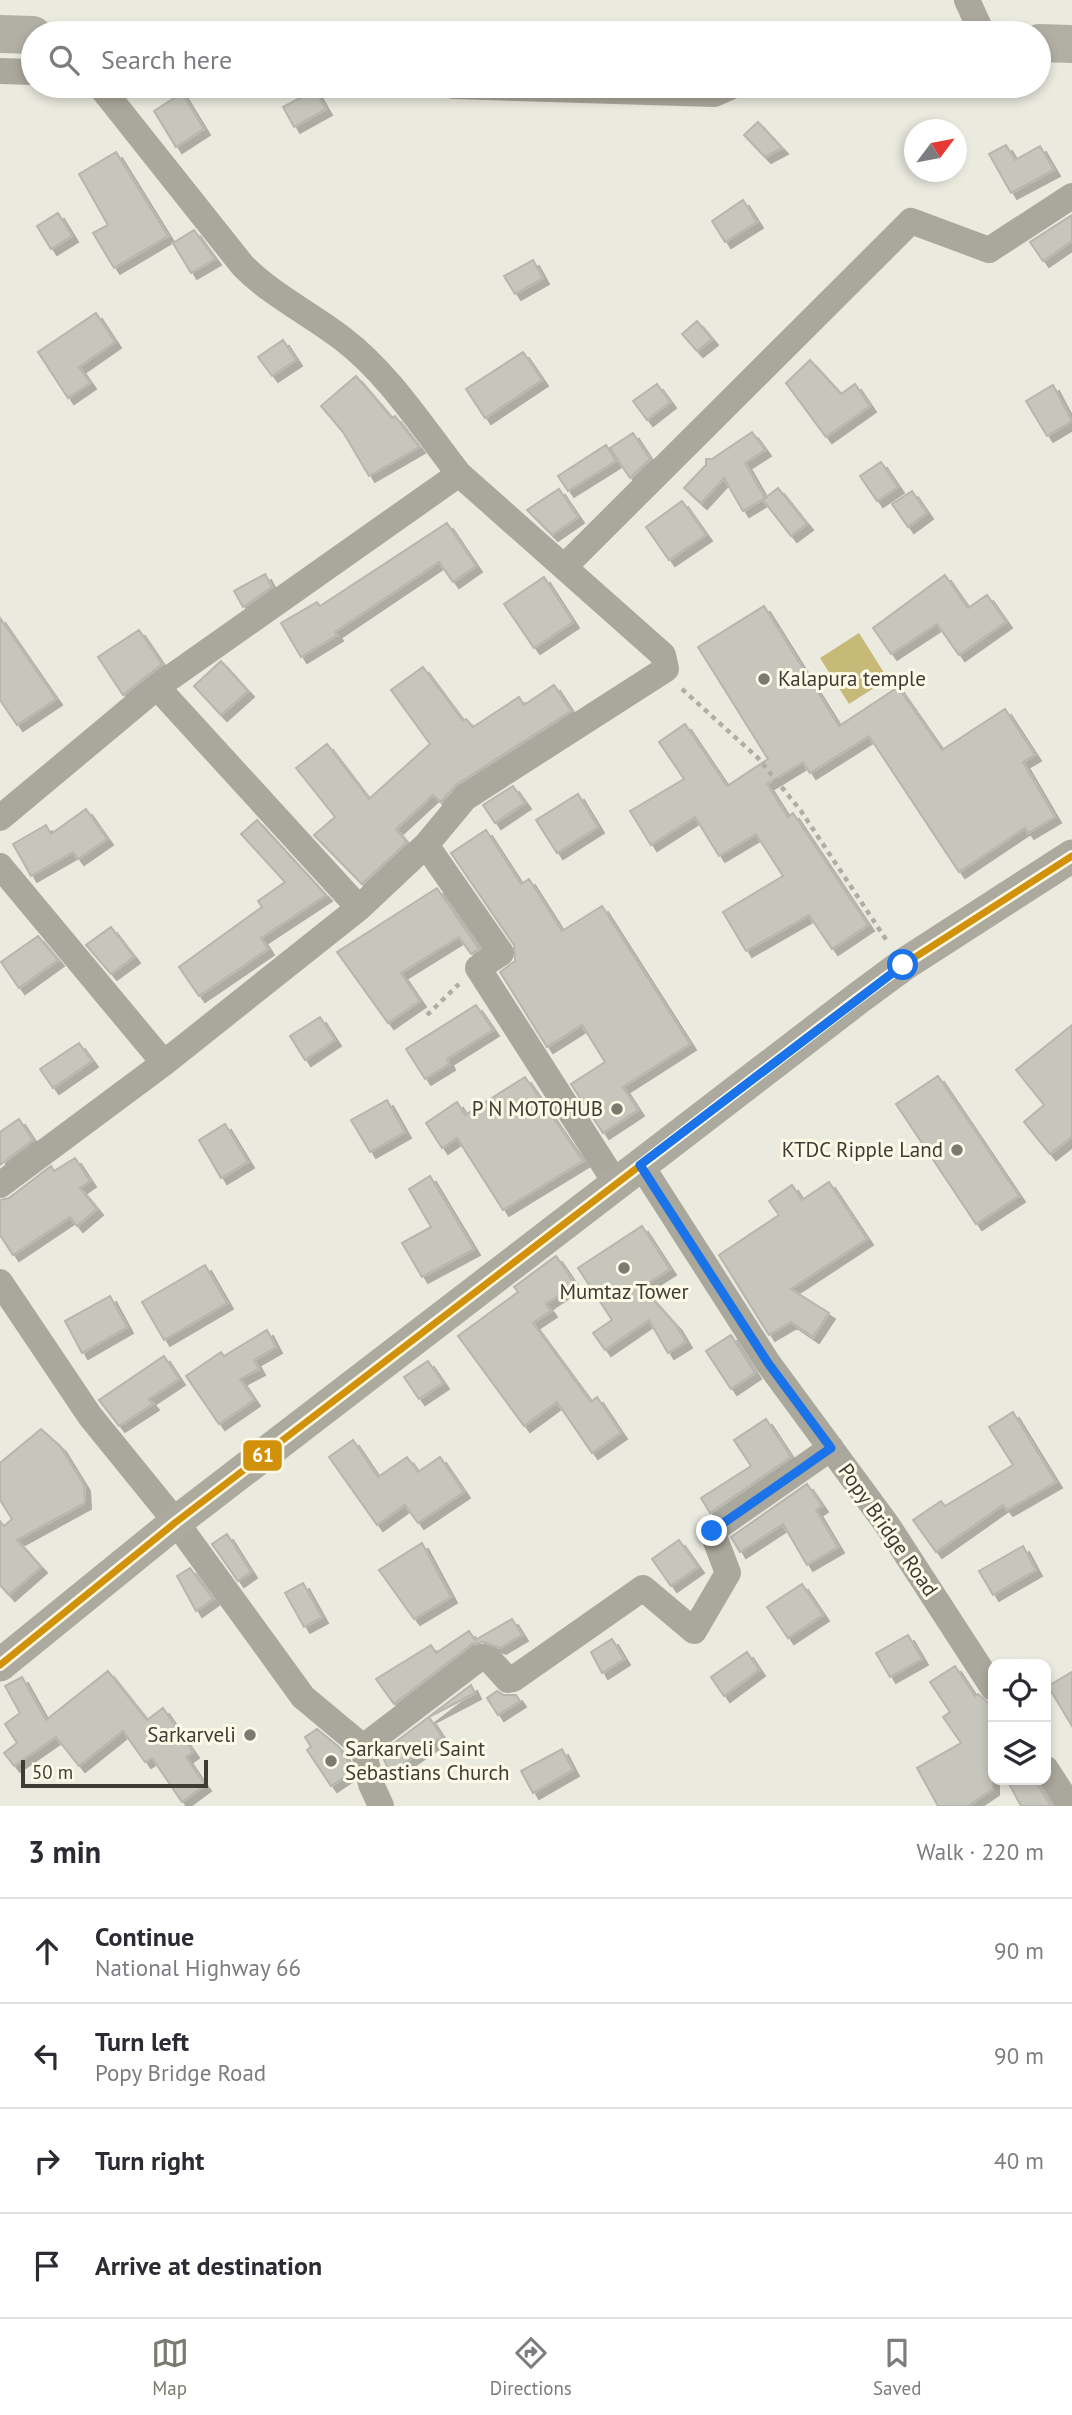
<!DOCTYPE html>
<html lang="en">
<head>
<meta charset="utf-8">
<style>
  :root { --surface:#fff; --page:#f7f7f7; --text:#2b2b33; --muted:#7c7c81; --line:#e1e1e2; --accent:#7b7a70 }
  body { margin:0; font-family:"PT Sans",sans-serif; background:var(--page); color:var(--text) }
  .controls { position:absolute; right:21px; bottom:21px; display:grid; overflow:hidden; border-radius:14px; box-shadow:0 4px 10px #0003 }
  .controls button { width:63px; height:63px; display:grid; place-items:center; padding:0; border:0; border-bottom:2px solid var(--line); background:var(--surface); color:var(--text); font:35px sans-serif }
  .compass { position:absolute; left:904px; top:119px; width:63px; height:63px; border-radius:50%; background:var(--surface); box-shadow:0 4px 10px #0003; rotate:58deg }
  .scale { position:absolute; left:21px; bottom:18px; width:187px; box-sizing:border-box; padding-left:7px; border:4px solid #3e3d35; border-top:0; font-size:19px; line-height:24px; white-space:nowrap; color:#3e3d35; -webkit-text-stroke:5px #fefae7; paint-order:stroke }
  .stop { position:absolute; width:21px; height:21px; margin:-16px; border:5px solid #1a73e8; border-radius:50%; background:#fff }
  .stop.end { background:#1a73e8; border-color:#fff; box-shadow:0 2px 7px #0008 }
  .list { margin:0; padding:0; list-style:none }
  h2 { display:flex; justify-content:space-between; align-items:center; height:91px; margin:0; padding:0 28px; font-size:30px }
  h2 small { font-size:23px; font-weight:400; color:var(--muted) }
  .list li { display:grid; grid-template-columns:46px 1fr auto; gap:21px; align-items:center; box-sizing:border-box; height:105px; padding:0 28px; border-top:2px solid var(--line) }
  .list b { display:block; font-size:26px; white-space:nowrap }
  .list p { margin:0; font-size:23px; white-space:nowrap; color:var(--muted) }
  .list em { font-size:23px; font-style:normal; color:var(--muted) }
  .icon { flex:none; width:38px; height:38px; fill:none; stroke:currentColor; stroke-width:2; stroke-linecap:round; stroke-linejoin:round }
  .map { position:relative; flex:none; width:1072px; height:1806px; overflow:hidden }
  .search { position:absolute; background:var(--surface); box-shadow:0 4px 10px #0003; left:21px; right:21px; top:21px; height:77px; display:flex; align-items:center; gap:18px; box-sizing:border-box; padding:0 24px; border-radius:38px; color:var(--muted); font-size:26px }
  .sheet { height:511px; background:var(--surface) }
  nav { display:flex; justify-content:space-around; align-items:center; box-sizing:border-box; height:98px; border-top:2px solid var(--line); background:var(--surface); font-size:19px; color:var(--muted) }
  nav a { display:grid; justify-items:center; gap:4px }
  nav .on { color:var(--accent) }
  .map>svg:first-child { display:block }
</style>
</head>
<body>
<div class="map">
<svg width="1072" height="1806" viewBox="0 0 1072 1806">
  <defs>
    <filter id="shadow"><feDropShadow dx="6" dy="6" stdDeviation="0" flood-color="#0004"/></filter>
  </defs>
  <rect width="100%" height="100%" fill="#ebeadf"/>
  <path fill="#c7ba79" d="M859 633 888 679 849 704 820 658Z"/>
  <path fill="#c7c6bd" stroke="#b7b6ae" stroke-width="2" filter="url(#shadow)" d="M315 90 326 109 294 127 283 107Z
    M182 93 204 129 176 147 154 111Z
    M758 122 782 148 765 157 744 135Z
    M1006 145 1015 160 1040 146 1054 170 1011 193 989 154Z
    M116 152 168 236 114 268 93 233 108 225 79 174Z
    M743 200 757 222 725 242 712 221Z
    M58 213 72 236 51 249 37 226Z
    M1072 215V241L1043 261 1030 242Z
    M194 230 215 259 191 273 173 243Z
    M533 260 543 278 515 294 504 276Z
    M96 313 115 342 79 367 90 383 68 398 38 352Z
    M697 321 712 339 697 351 682 334Z
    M283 340 296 360 272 376 258 357Z
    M523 352 542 380 485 418 466 389Z
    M810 360 841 394 855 384 870 406 826 437 786 383Z
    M356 376 392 418 395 416 419 447 369 476 343 432 321 406Z
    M657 384 670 402 647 420 633 401Z
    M1053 385 1072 421 1047 436 1026 401Z
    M752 432 765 450 745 463 765 498 743 511 724 478 701 503 684 488 706 465V459H712Z
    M633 433 650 459 630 478 610 448Z
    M606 445 616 461 568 491 558 476Z
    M881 462 898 487 877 501 860 476Z
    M778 488 807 524 791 536 763 500Z
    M559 489 578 517 552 535 527 510Z
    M912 491 927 513 908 527 892 504Z
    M682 501 706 535 669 560 646 527Z
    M447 523 476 566 453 582 439 562 335 632 337 635 301 657 281 623 317 602 320 606Z
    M265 574 272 587 243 607 234 591Z
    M945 575 968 608 987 595 1006 622 959 655 937 624 891 654 873 628Z
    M544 577 573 622 534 648 504 604Z
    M764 606 839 726 898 687 942 750 1005 709 1035 755 1023 762 1055 817 1028 833 1025 828 959 872 869 736 810 773 803 762 767 784 788 817 793 813 868 925 832 949 809 915 746 951 723 912 783 876 756 834 719 856 695 817 651 845 630 811 684 779 659 742 685 724 727 786 768 759 698 647Z
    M0 618 56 699 17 725 0 700Z
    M139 630 162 664 123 695 98 657Z
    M221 661 248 691 221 715 194 686Z
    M423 667 463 721 466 719 473 727 519 697 524 705 554 685 571 711 456 785 441 802 433 795 396 829 407 842 362 884 314 835 335 817 296 768 327 744 369 799 430 744 391 690Z
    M513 786 525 803 495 823 483 805Z
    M578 794 598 827 557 853 536 820Z
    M86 809 107 839 78 859 73 852 31 876 13 844 46 825 51 834Z
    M257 820 326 895 261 938 268 949 199 996 179 967 262 907 258 901 285 882 241 834Z
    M486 830 521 884 529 879 562 931 602 906 690 1044 623 1087 638 1110 603 1133 571 1084 605 1062 582 1025 547 1047 500 972 515 961 514 945 451 853Z
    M437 888 479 949 471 954 459 937 401 973 420 1001 388 1023 337 952Z
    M111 927 134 957 111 974 86 945Z
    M38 936 58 960 19 988 1 962Z
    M476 1005 493 1030 447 1059 449 1064 425 1079 406 1049Z
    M320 1017 335 1040 305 1060 290 1036Z
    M1072 1025V1137L1050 1154 1024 1122 1044 1105 1016 1070Z
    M79 1043 92 1061 53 1088 40 1069Z
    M938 1076 1019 1196 976 1224 896 1104Z
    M525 1077 583 1161 503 1210 457 1138 442 1148 426 1123 457 1102 465 1115Z
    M387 1100 405 1132 370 1152 351 1120Z
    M19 1119 33 1140 0 1165V1132Z
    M225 1124 248 1162 221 1178 199 1140Z
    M75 1158 90 1181 80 1188 97 1209 77 1226 70 1217 13 1255 0 1235V1200L9 1198 51 1166 54 1171Z
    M430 1176 474 1249 422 1277 402 1243 431 1227 409 1189Z
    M829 1182 867 1239 791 1289 829 1313 813 1337 791 1322 769 1335 719 1255 779 1215 769 1201 792 1185 802 1200Z
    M642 1226 670 1269 642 1287 676 1325 686 1342 668 1353 649 1320 605 1350 593 1333 612 1320 578 1268Z
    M556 1256 575 1284 546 1304 551 1311 533 1323 591 1402 597 1397 621 1433 592 1453 557 1402 524 1426 458 1336 518 1292 514 1287Z
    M205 1265 227 1303 164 1340 142 1302Z
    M110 1296 127 1327 82 1353 65 1321Z
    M267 1330 276 1347 254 1360 259 1369 240 1379 254 1400 219 1424 186 1376 221 1352 224 1356Z
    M731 1335 755 1373 731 1389 706 1351Z
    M164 1356 179 1379 149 1399 153 1404 119 1426 99 1400Z
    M428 1361 443 1383 419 1399 404 1377Z
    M1013 1412 1056 1482 1007 1510 1003 1505 936 1552 913 1520 941 1501 945 1506 1013 1465 989 1427Z
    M766 1419 791 1457 710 1513 701 1498 751 1466 734 1440Z
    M41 1429 60 1446 84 1485 85 1503 17 1540 41 1567 9 1595 0 1585V1521L4 1526 12 1519 0 1500V1463Z
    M353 1440 378 1477 407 1457 418 1472 440 1457 464 1492 418 1523 405 1505 377 1525 329 1457Z
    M807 1484 822 1506 816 1510 838 1547 807 1565 783 1524 740 1552 731 1537Z
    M227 1534 251 1572 238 1581 212 1544Z
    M679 1540 698 1567 671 1586 652 1559Z
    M422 1543 451 1597 414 1619 379 1570Z
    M1023 1546 1036 1570 993 1595 979 1571Z
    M190 1568 213 1599 196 1611 177 1576Z
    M303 1583 322 1617 304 1627 285 1593Z
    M802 1584 823 1615 788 1638 767 1607Z
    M512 1619 522 1635 500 1648 484 1642 472 1644 394 1704 376 1679 431 1645 436 1653 469 1631 475 1640Z
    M908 1635 922 1659 890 1677 876 1653Z
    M612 1639 624 1659 602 1673 591 1652Z
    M747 1652 759 1670 724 1696 711 1677Z
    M955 1666 975 1696 978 1694 993 1707V1789L968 1806H938L917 1768 961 1743 943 1717 950 1712 930 1682Z
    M108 1671 147 1720 163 1708 193 1752 186 1757 205 1785 182 1802 152 1758 145 1762 123 1731 79 1766 56 1737 14 1766 4 1753 17 1743 5 1724 20 1713 5 1686 22 1677 46 1720Z
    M1072 1672V1726L1048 1686Z
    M471 1685 475 1693 429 1717 442 1737 390 1773 381 1753Z
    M497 1691 504 1695H516L520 1701 498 1715 487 1698Z
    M317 1729 339 1747 351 1766 352 1772 331 1786 307 1750 311 1747 305 1737Z
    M562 1749 573 1770 533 1793 521 1771Z
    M1007 1780H1034L1051 1806H1021Z"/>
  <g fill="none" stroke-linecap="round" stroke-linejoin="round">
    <path stroke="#b0aea4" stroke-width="4.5" stroke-dasharray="5 5" stroke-linecap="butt" d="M682 689 758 758 801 811 887 941
      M427 1015 459 984"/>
    <path stroke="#aaa89c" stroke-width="26" d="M967 0 982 33
      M0 71 33 72
      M454 86 714 94 732 86
      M564 567 911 221 989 250 1072 196
      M157 687 359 908
      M0 818 157 687 459 474C423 428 389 374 343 339 309 313 273 296 243 266L100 86
      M426 845 501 953 478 968 617 1185
      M0 866 164 1063
      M641 1165 768 1363 888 1526 993 1688
      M0 1185 164 1063 359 908 426 845 465 798 666 669 663 655 459 474
      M0 1282 90 1416 176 1522 303 1697 363 1747 371 1784 381 1806
      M363 1747 481 1657 489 1659 508 1680 513 1679 643 1588 694 1631 728 1573 712 1531 831 1448
      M1046 1769 1070 1806"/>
    <path stroke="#acaa9e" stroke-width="33" d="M0 1665 176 1522 857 999 903 965 1072 856"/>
    <path stroke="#b1afa3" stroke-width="38" d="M0 34 33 35
      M1039 43 1072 44"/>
    <defs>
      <path id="bus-1" d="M0 1665 176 1522 857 999 903 965 1072 856"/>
    </defs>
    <use href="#bus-1" stroke="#fefae7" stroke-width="12"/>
    <use href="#bus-1" stroke="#d2910b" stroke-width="7"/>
  </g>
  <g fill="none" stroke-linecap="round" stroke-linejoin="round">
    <path stroke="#1a73e8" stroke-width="9" d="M712 1531 831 1448 768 1363 640 1165 903 965"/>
  </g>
  <g fill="#7b7a70" stroke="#fefae7" stroke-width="2.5">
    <circle cx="764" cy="679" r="7"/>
    <circle cx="617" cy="1109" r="7"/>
    <circle cx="957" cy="1150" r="7"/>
    <circle cx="624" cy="1268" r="7"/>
    <circle cx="250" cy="1735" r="7"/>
    <circle cx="331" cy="1761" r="7"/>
  </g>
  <g text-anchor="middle" stroke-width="6" stroke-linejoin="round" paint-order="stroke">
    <g font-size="21" fill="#3e3d35" stroke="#fefae7" text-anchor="end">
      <text x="778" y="686" text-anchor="start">Kalapura temple</text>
      <text x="603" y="1116">P N MOTOHUB</text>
      <text x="943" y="1157">KTDC Ripple Land</text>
      <text x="624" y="1299" text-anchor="middle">Mumtaz Tower</text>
      <text x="236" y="1742">Sarkarveli</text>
      <text x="345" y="1756" text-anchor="start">Sarkarveli Saint<tspan x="345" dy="24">Sebastians Church</tspan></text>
    </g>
    <g font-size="21" fill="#3e3d35" stroke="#fefae7">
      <text transform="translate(888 1530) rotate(55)" y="7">Popy Bridge Road</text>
    </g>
  </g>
  <rect stroke="#fefae7" stroke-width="2.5" x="242" y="1439" width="41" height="33" rx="7" fill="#d2910b"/>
  <g font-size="19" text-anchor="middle" font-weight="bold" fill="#fff">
    <text x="263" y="1462">61</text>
  </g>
</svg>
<div class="controls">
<button><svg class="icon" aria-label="locate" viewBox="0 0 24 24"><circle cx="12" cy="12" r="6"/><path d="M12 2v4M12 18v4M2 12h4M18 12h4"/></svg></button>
<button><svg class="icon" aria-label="layers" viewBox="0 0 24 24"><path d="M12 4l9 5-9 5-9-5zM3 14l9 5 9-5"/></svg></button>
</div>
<svg class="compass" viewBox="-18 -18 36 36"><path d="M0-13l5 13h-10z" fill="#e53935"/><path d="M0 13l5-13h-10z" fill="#7c7c81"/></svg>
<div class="scale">50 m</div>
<div class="stop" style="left:903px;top:965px"></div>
<div class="stop end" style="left:712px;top:1531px"></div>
<div class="search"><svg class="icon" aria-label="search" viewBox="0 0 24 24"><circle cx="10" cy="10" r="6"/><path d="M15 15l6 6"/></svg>Search here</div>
</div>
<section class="sheet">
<h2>3 min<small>Walk · 220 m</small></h2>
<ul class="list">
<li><svg class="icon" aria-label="ahead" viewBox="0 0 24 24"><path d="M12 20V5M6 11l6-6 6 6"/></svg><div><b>Continue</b><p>National Highway 66</p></div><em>90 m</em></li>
<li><svg class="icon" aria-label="left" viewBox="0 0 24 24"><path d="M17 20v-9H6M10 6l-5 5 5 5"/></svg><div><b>Turn left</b><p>Popy Bridge Road</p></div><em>90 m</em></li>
<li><svg class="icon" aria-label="right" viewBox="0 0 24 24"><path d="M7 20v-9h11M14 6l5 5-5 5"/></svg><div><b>Turn right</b></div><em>40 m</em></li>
<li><svg class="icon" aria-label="arrive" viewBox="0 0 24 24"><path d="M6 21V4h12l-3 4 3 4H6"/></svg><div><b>Arrive at destination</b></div></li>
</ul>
</section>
<nav>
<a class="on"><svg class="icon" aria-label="map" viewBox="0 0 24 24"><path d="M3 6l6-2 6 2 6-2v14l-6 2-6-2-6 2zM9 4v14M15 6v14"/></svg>Map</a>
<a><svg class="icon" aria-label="directions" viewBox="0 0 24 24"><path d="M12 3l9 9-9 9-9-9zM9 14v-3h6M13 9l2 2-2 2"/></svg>Directions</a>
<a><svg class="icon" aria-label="saved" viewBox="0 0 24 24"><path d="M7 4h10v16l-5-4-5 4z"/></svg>Saved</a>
</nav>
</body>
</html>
